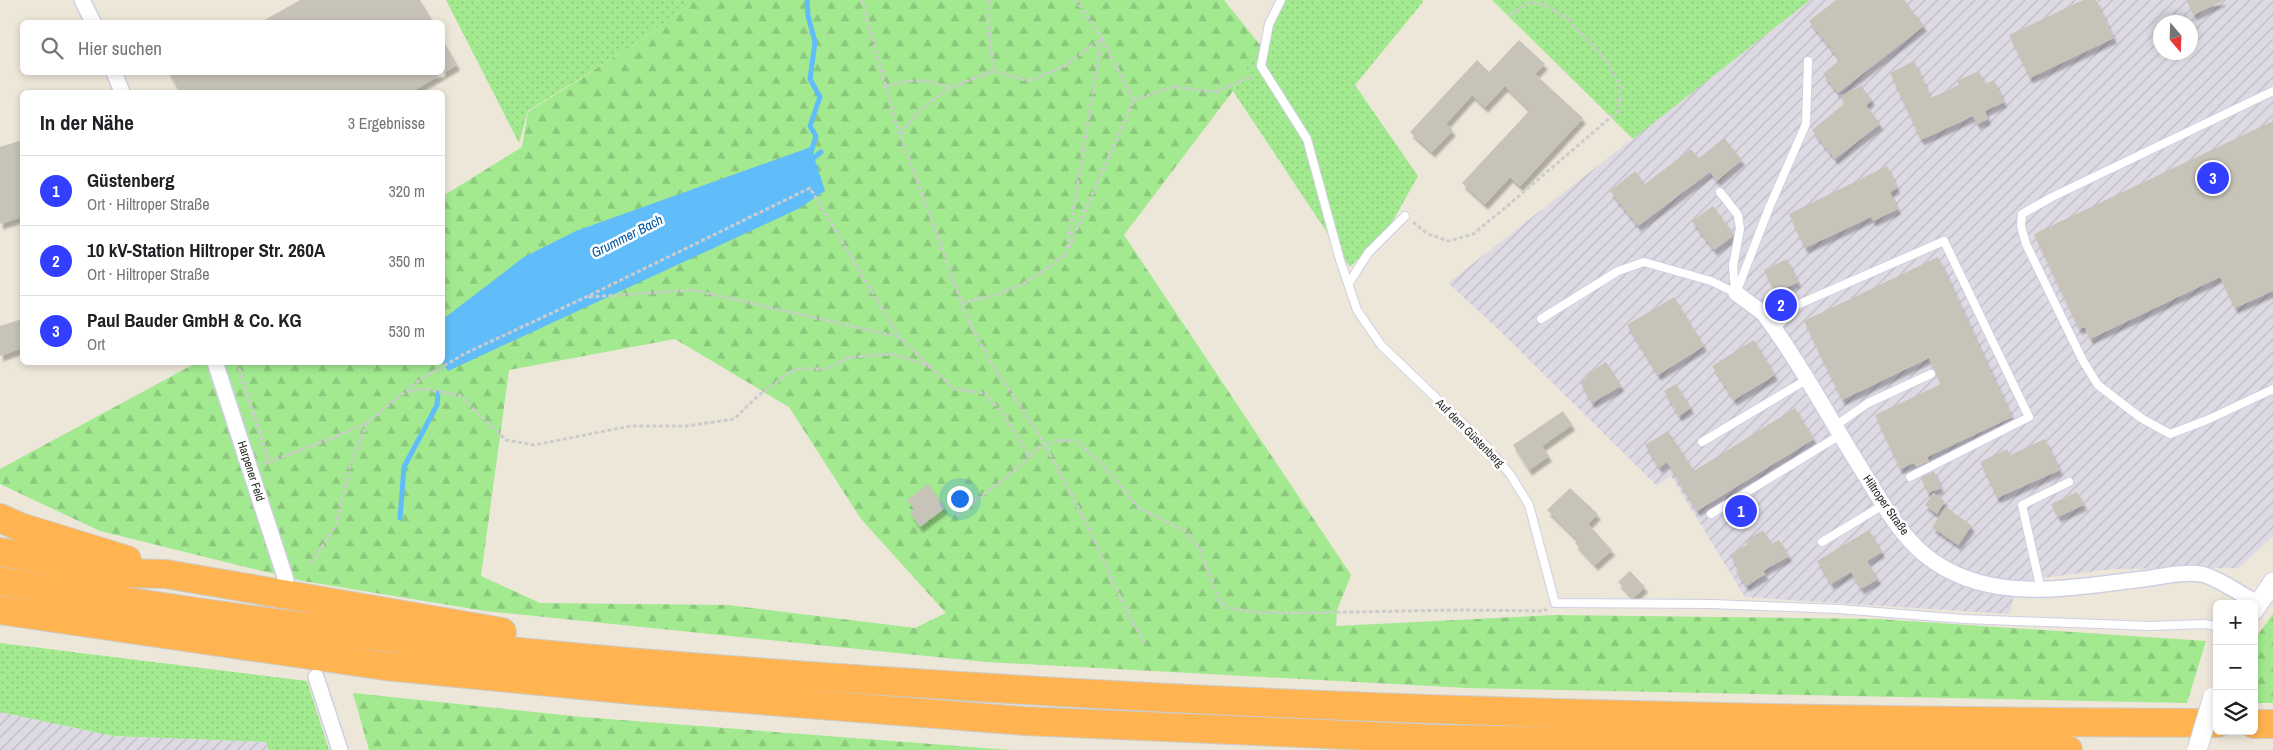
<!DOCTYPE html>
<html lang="de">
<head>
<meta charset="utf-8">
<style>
  :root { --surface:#fff; --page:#f2f2f2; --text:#202124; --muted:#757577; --line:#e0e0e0; --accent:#333fff }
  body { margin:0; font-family:"Archivo Narrow",sans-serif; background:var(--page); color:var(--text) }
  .controls { position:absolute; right:15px; bottom:15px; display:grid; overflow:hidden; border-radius:8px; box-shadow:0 2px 8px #0003 }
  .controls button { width:45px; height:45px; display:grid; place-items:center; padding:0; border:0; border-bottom:1px solid var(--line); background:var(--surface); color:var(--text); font:25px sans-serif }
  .compass { position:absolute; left:2153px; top:15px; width:45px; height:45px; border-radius:50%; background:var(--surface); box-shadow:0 2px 8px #0003; rotate:161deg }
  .you { position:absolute; left:959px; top:498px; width:18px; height:18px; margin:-12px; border:4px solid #fff; border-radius:50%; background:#1a73e8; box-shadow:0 0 0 8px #1a73e833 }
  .badge { display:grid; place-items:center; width:32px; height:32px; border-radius:50%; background:var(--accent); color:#fff; font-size:16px; font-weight:700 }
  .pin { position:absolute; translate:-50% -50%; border:2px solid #fff; box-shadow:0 1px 5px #0006 }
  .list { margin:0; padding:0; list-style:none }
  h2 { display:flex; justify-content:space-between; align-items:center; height:65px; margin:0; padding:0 20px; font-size:21px }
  h2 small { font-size:16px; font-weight:400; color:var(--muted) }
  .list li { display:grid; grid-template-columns:32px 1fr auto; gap:15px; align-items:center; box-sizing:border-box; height:70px; padding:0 20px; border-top:1px solid var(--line) }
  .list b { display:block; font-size:19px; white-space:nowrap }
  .list p { margin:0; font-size:16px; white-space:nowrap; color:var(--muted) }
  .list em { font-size:16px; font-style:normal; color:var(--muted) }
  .icon { flex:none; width:28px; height:28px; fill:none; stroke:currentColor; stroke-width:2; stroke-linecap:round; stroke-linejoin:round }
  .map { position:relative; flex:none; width:2273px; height:750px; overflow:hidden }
  .search { position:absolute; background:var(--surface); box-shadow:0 2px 8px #0003; left:20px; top:20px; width:425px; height:55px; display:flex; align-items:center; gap:12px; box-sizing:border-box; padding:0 18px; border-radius:8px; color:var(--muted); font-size:19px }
  .panel { position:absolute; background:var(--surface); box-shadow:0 2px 8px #0003; left:20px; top:90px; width:425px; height:275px; border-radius:8px }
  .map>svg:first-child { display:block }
</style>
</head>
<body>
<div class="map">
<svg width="2273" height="750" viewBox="0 0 2273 750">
  <defs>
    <pattern id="industrial-furrows" width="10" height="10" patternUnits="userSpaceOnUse" patternTransform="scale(1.25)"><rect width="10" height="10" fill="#dedae4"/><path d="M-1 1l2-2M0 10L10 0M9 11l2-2" fill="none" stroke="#bebbc4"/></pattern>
    <pattern id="grass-dots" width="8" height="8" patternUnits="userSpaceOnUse" patternTransform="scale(1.25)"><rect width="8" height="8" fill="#a2e990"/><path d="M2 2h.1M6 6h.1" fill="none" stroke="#8cc87c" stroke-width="1.8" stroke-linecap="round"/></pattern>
    <pattern id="forest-firs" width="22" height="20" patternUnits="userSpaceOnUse" patternTransform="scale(1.25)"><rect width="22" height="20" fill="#a2e990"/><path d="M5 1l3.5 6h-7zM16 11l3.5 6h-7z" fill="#8cc87c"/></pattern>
    <filter id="shadow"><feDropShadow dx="3" dy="5.5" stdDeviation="1" flood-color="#0004"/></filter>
  </defs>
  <rect width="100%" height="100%" fill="#ede7d9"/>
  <path fill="url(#industrial-furrows)" fill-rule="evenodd" d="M1810 0H2273V536L2239 568 2113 569 2018 581 2009 614 1745 597 1671 476 1657 486 1502 333 1448 283ZM2160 22H2190V52H2160Z
    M0 712 113 736 266 742 269 750H0Z"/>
  <path fill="url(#grass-dots)" d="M446 0H696L635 44 528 111 519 143Z
    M1285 0H1422L1423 2 1355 85 1418 176 1390 226 1350 267 1233 91Z
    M1492 0H1810L1633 139Z
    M0 643 307 681 329 750H269L266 742 113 736 0 712Z"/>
  <path fill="url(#forest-firs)" fill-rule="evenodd" d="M696 0H1224L1260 45 1233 91 1124 235 1351 575 1337 610 1336 626 1556 615 1878 619 2206 641 2187 703 1467 688 986 662 485 611 303 581 100 531 0 484V469L196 363 442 362 443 196 522 147 528 112 635 44ZM675 339 789 407 861 519 946 613 915 628 728 605 540 603 481 576 509 370Z
    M2273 614V703H2254V640Z
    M353 693 582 717 1010 750H369Z"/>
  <path fill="#61bdf9" d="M811 147 825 191 798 209 448 371 442 363 443 319 524 257 576 231Z"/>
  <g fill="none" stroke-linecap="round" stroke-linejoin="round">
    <path stroke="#61bdf9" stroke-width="5" d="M807 0 808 16 815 42 810 79 820 97 810 126 816 136 810 155
      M810 161 821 152
      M400 518 404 467 437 405 438 393"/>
  </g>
  <path fill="#c8c3b9" filter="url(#shadow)" d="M300 0H420L433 22H261Z
    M1836 0H1904L1924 26 1838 93 1823 74 1840 60 1809 21Z
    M2083 0H2096L2114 38 2030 78 2009 35Z
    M2186 0H2224L2194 15Z
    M442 39 457 65 411 92H180L168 72H442Z
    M1519 40 1545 64 1535 74 1583 118 1520 186 1510 177 1485 204 1462 183 1530 110 1505 86 1485 107 1472 95 1446 124 1453 130 1432 152 1410 132 1477 60 1489 72Z
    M1914 61 1931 98 1959 85 1957 81 1979 71 1985 84 1994 80 2004 102 1985 111 1988 119 1977 124 1973 116 1921 140 1890 73Z
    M1861 86 1872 100 1866 105 1880 124 1835 159 1812 130 1845 103 1840 96Z
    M2273 121V291L2235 308 2220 277 2090 339 2085 327 2079 329 2034 234Z
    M1724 138 1742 160 1717 181 1710 172 1638 226 1610 191 1635 171 1645 184 1691 149 1699 158Z
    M22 140V217L0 224V147Z
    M1887 166 1897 188 1890 192 1898 209 1873 221 1871 217 1805 248 1789 214Z
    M1713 206 1733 233V236L1714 250 1692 221Z
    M1938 257 2012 417 1927 457 1929 461 1917 467 1914 463 1900 469 1875 415 1941 384 1929 358 1842 400 1804 321Z
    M1787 259 1798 282 1775 293 1764 270Z
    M1674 297 1704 346 1658 375 1627 325Z
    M22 319V348L0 356V326Z
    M1754 340 1775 375 1734 400 1712 366Z
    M1606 362 1621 386 1592 403 1580 382 1587 378 1585 375Z
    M1676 384 1691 408 1679 416 1664 391Z
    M1795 408 1814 439 1697 511 1667 462 1659 468 1645 445 1668 431 1694 471Z
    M1563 411 1572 425 1542 446 1549 456 1529 470 1513 445Z
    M2045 439 2060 470 1997 498 1980 462 2007 449 2010 455Z
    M1934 471 1941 488 1928 493 1921 478Z
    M928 484 945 508 920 527 910 513 914 510 907 500Z
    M1570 488 1598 514 1588 524 1612 550 1595 565 1575 543 1578 540 1547 510Z
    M2077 492 2084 505 2058 517 2051 504Z
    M1933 493 1945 501 1937 514 1925 505Z
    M1946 507 1972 526 1958 545 1932 527Z
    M1763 530 1771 544 1779 540 1789 556 1763 571 1766 574 1746 586 1736 571 1739 569 1730 555 1748 544 1745 541Z
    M1869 530 1882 552 1867 561 1878 579 1861 589 1851 572 1831 584 1817 561Z
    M1630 571 1645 587 1633 598 1618 582Z"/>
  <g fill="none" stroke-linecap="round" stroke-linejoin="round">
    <defs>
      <path id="service" d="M1281 0 1269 24 1261 66 1307 139 1340 260 1357 310 1381 345 1486 446 1510 474 1529 505 1555 603 1713 604 1839 609 1964 619 2150 626 2204 624 2217 626
        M2273 91 2052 197 2022 214 2021 226 2026 244 2083 361 2098 385 2141 418 2170 434 2207 420 2273 389
        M1720 192 1738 215 1740 229 1733 266 1735 291
        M1349 283 1368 253 1405 216
        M1736 293 1769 208 1806 124 1808 61
        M1541 319 1618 271 1644 262 1711 281 1736 293
        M1775 329 1797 305 1944 241 2029 417 1910 477
        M1835 426 1868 403 1931 374
        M1702 442 1806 380
        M1711 514 1840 435
        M1822 542 1883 505
        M2041 590 2022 505 2069 482"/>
      <path id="minor" d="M82 0 93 22
        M114 72 122 92
        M1736 293 1763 313C1799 361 1828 416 1860 467 1879 497 1897 532 1925 555 1988 606 2070 587 2144 579 2161 577 2183 571 2201 574 2216 577 2243 595 2258 604
        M215 362 286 580
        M316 677 340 750"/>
      <path id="tertiary" d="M2254 610 2273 582"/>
      <path id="motorway" d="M0 518 20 527 127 560
        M0 552 120 573 166 574 502 632
        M0 581C147 606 295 627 443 644 594 661 747 672 899 682 1338 712 1777 721 2217 723
        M0 610 385 666 642 691 1025 721 1437 739 2068 750
        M2254 724H2273"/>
    </defs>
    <use href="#service" stroke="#cecfe3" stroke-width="10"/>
    <use href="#minor" stroke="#cecfe3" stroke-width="18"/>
    <use href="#tertiary" stroke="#cecfe3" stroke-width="21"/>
    <use href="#motorway" stroke="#ccc" stroke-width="30"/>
    <path stroke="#ccc" stroke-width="3" stroke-dasharray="4 2.5" stroke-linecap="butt" d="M862 0 895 120 966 315 988 358 1039 434 1088 526 1126 610 1144 642
      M989 0 988 19 993 71
      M1102 39 1134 100
      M884 87C911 79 924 78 950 88L993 71 1029 81 1065 66 1102 38 1076 0
      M900 134 922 108 949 88
      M1413 222 1428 234 1449 241 1473 234 1505 208 1618 111 1621 88 1607 61 1567 18 1542 4 1531 2 1508 16
      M1067 248 1102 38
      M589 297 693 290 899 337 954 389 985 393 1006 418 1029 457
      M961 303 996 295 1027 282 1066 254 1134 100 1173 87 1215 92 1254 76
      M237 362 269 462
      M407 392 424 389 459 395 506 440 534 445 631 426H686L734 419 759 395 795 369H828L850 357 893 354 931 367
      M263 464 325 441 367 423 421 379 466 353 586 297 810 188 899 337
      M957 515 1009 475 1040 447 1055 441 1076 440 1111 474 1139 508 1185 531 1200 549 1220 602 1228 608 1256 612 1295 613 1461 610 1544 611 1547 609
      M311 564 336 525 351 463 367 424"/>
    <use href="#service" stroke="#fff" stroke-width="8"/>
    <use href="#minor" stroke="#fff" stroke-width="15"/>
    <use href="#tertiary" stroke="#fff" stroke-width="19"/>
    <use href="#motorway" stroke="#ffb351" stroke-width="28"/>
    <defs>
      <path id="tertiary-bridge" d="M2197 750 2213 697"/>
    </defs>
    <use href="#tertiary-bridge" stroke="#cecfe3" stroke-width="21" stroke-linecap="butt"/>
    <use href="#tertiary-bridge" stroke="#fff" stroke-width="19"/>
  </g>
  <g text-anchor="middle" stroke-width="5" stroke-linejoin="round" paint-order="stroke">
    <g font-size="12" fill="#292929" stroke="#fff">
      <text transform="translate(1470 433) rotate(45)" y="4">Auf dem Güstenberg</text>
      <text transform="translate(251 471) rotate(72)" y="4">Harpener Feld</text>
      <text transform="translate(1886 505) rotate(55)" y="4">Hiltroper Straße</text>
    </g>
    <g font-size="14" font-style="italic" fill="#0157a4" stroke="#fff">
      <text transform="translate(627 236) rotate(-27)" y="5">Grummer Bach</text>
    </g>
  </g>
</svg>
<div class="controls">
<button>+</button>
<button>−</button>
<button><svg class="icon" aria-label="layers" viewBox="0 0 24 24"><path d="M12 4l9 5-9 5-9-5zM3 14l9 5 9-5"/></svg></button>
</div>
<svg class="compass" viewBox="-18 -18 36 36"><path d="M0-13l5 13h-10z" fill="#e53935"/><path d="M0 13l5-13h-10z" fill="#757577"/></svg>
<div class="you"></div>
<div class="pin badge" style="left:1741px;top:511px">1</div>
<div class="pin badge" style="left:1781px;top:305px">2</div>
<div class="pin badge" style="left:2213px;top:178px">3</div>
<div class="search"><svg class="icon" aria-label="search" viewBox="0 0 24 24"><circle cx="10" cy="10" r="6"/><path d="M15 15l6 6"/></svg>Hier suchen</div>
<section class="panel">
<h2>In der Nähe<small>3 Ergebnisse</small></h2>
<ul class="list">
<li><span class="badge">1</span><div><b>Güstenberg</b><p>Ort · Hiltroper Straße</p></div><em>320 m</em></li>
<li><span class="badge">2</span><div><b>10 kV-Station Hiltroper Str. 260A</b><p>Ort · Hiltroper Straße</p></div><em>350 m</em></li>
<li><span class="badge">3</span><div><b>Paul Bauder GmbH &amp; Co. KG</b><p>Ort</p></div><em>530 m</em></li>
</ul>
</section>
</div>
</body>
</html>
